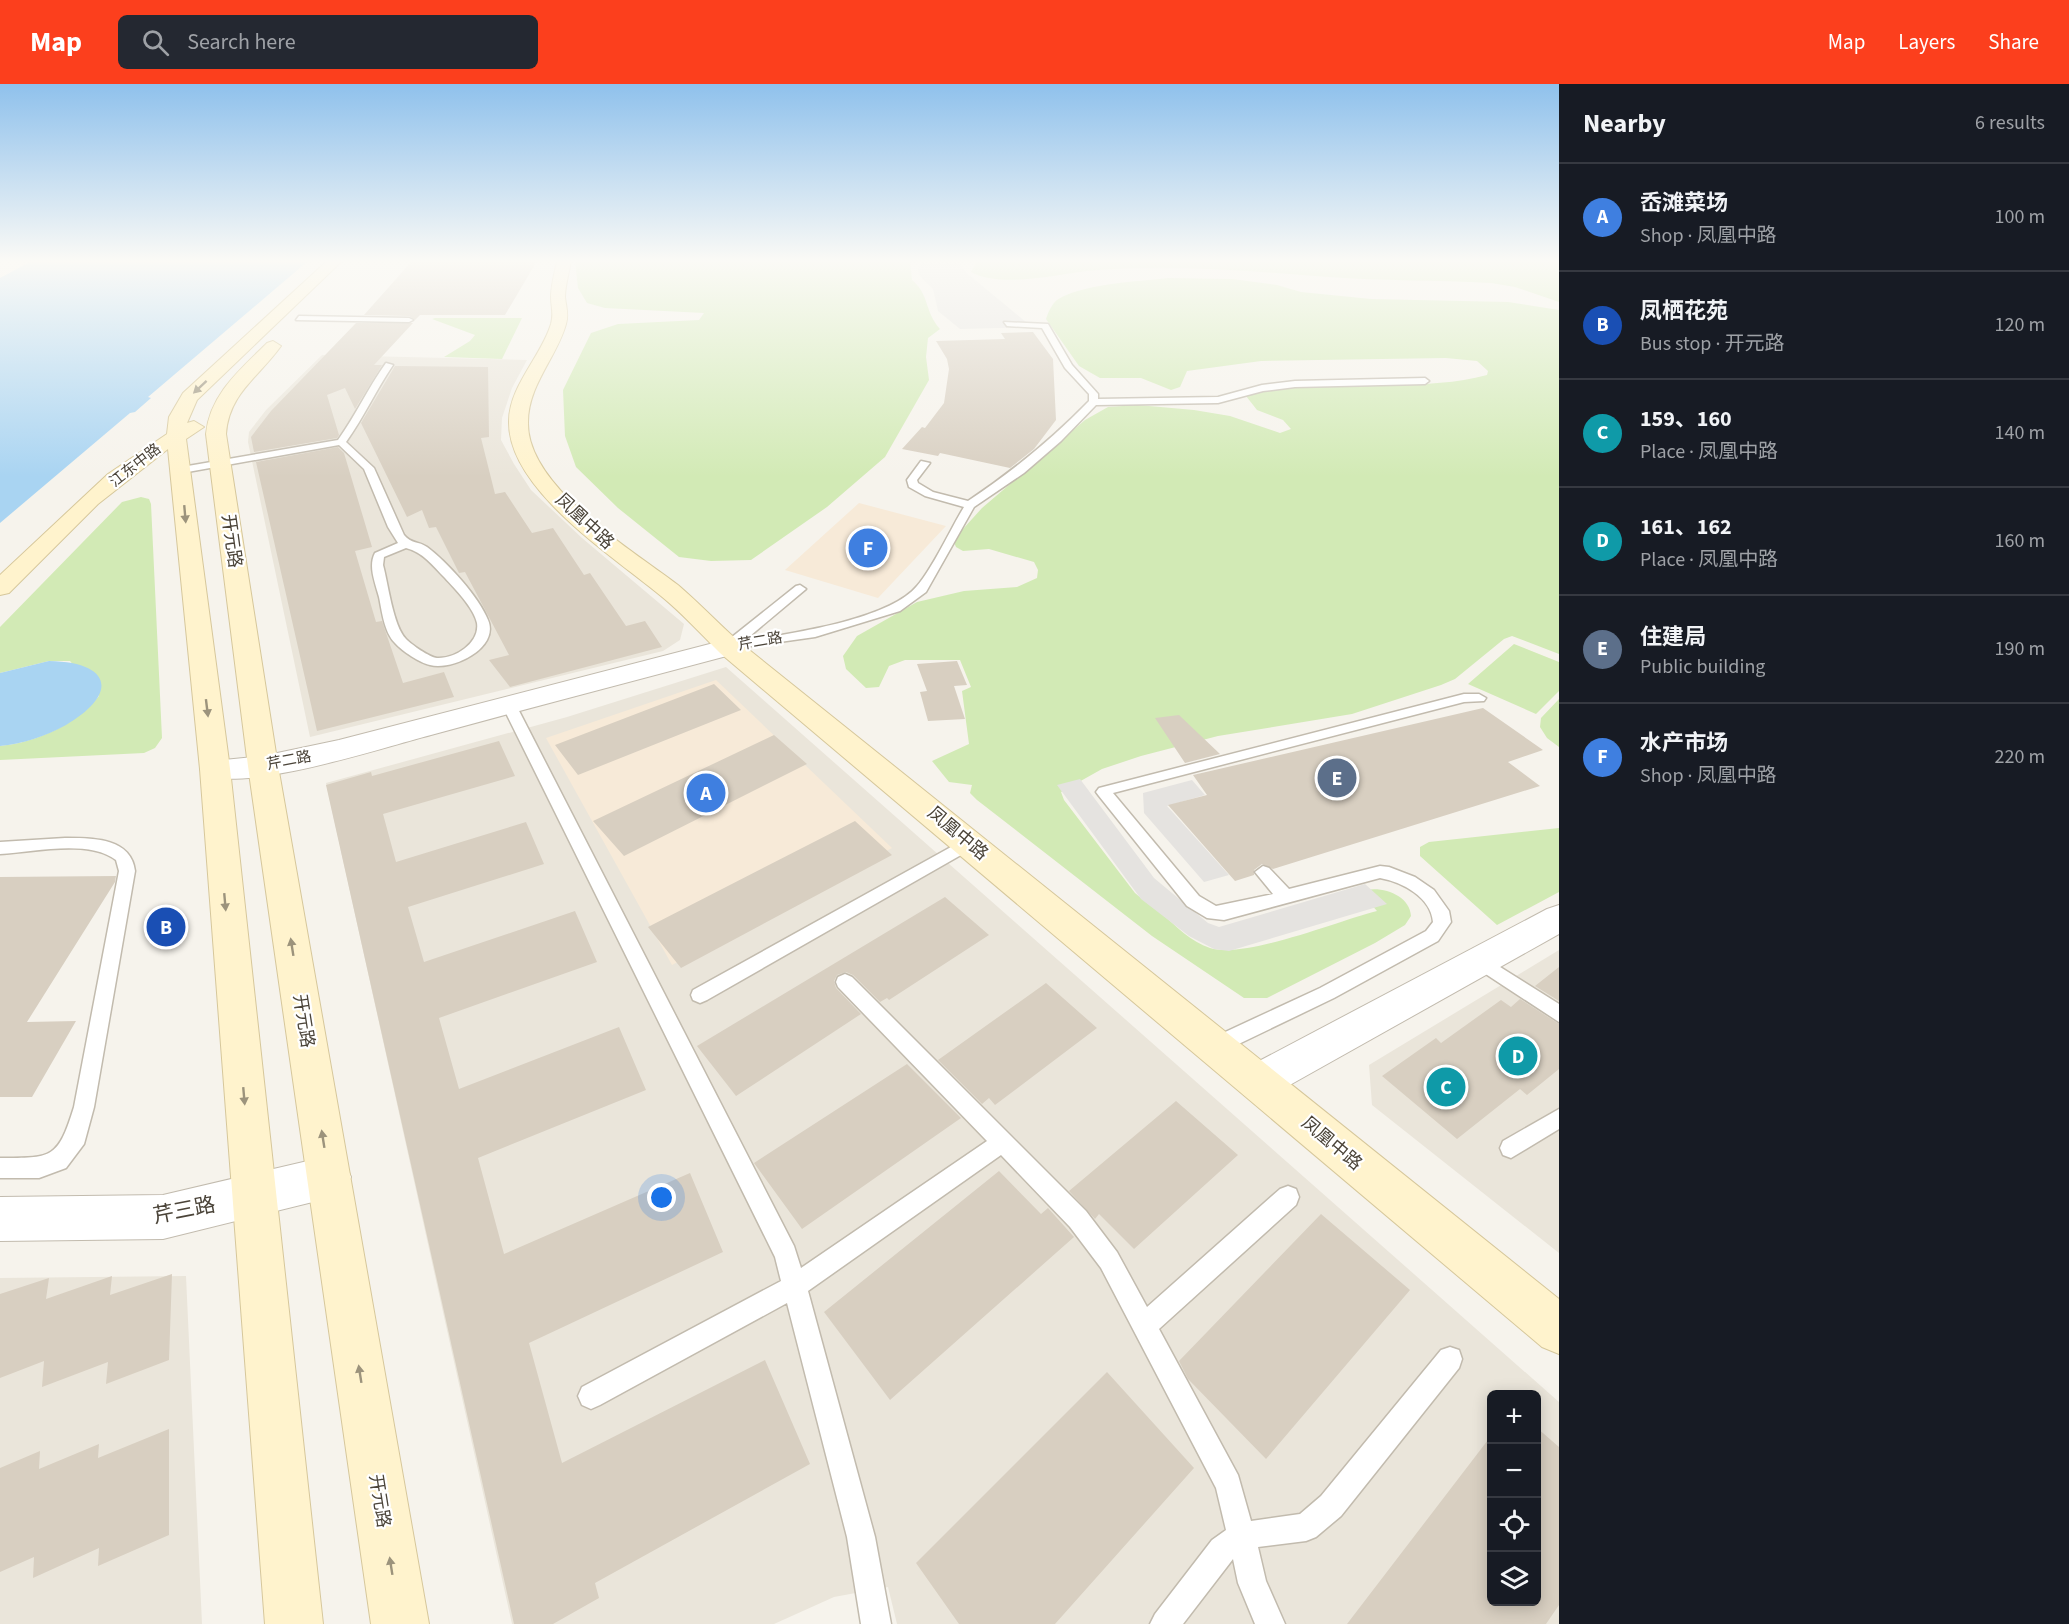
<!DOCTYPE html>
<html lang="en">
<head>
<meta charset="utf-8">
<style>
  :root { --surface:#171b24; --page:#242831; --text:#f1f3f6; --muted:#9ea1a6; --line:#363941; --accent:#fc3f1d }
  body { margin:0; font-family:"Source Sans 3","Noto Sans SC",sans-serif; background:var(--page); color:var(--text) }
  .controls { position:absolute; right:18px; bottom:18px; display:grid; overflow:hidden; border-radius:9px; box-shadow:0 3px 15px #0003 }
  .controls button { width:54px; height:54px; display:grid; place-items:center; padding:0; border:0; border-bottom:2px solid var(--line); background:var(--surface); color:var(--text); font:30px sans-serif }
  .you { position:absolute; left:662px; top:1114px; width:21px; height:21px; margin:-15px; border:4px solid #fff; border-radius:50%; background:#1a73e8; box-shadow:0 0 0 9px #1a73e833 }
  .badge { display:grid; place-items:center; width:39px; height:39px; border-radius:50%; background:var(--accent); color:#fff; font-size:20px; font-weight:700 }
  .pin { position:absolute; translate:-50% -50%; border:3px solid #fff; box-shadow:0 2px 6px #0006 }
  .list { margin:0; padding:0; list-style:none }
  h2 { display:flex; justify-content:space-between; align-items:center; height:78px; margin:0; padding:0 24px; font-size:26px }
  h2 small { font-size:20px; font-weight:400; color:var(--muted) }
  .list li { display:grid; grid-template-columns:39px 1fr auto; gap:18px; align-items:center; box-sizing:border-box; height:108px; padding:0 24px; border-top:2px solid var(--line) }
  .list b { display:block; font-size:22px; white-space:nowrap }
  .list p { margin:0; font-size:20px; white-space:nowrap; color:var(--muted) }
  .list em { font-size:20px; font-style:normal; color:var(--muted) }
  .icon { flex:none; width:33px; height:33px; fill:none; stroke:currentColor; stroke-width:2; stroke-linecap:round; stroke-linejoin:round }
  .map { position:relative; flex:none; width:1559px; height:1540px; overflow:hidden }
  header { display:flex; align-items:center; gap:36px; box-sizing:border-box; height:84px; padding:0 30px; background:var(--accent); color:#fff }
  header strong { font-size:28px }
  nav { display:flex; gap:33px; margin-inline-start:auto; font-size:21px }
  .search { width:420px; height:54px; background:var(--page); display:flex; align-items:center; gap:15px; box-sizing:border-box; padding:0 21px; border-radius:9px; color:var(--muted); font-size:22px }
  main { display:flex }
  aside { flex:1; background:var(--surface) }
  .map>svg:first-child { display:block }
</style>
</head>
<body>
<header>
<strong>Map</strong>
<div class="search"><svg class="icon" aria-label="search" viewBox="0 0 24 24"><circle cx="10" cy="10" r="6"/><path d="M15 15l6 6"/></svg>Search here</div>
<nav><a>Map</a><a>Layers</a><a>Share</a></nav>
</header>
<main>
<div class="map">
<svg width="1559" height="1540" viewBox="0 0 1559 1540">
  <rect width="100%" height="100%" fill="#f6f3ec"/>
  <path fill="#eae5da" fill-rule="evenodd" d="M322 271 527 276 512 304 502 334 501 356 514 380 531 406 582 454 684 540 680 556 663 567 310 653 248 358 249 348 266 326Z
    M726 583 1559 1318V1540H897L888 1503 834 1513 774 1540H512L326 699 567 633ZM1492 1310H1536V1518H1492Z
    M1559 866V1169L1372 1021 1369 981Z
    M186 1192 202 1540H0V1194Z"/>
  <path fill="#f7ead8" d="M859 419 946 442 878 514 785 486Z
    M716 596 892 764 672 881 546 654Z"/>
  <path fill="#d2eab5" d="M575 177H910L912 196C930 211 924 227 940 245L928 254 926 273 929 296 885 373 827 423 751 476 711 477 679 473 618 424 576 383 565 352 563 306 591 249 618 240 699 236 704 229 605 224 587 219 578 204Z
    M977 177H1559V218L1515 203 1491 199C1437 196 1382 197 1328 193 1248 187 1167 179 1087 187 1054 191 1000 204 971 188Z
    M1168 194 1232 195 1277 201 1301 208 1371 215 1508 218 1559 226V570L1512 552 1504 555 1455 595 1441 601 1352 630 1218 652 1141 672 1102 685 1061 708 1064 716 1135 809 1141 814 1171 809 1180 817 1161 829C1176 842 1191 858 1210 864 1246 875 1337 837 1377 827L1360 808C1378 800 1410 810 1411 832L1405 841 1375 859 1267 914H1244L1152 852 977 716 970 709 972 701 949 698 932 677 969 660 962 607 971 603 960 576H905L889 582 879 603 866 604 846 585 843 572 857 552 917 518 964 507 1017 503 1037 494 1038 486 1034 478 989 465 963 467 956 463 953 456 982 424 1085 336 1108 323 1138 321 1194 326 1230 332 1280 349 1291 345 1283 336 1257 326 1246 312C1324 288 1409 312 1487 291L1488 287 1477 277 1446 274 1261 277 1187 287 1180 303 1171 306 1141 294H1100L1079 282 1046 235C1049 226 1053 217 1062 213 1091 199 1135 198 1168 194Z
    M435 234H522L502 275 444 273 470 257 475 251 432 235Z
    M141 413 149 415 151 420 162 654 155 664 144 669 0 676V662C38 658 74 641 99 612L70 577H49L0 589V543L122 418Z
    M1514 560 1559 578V607L1536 630 1468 600Z
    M1559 615V663L1547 654 1540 643 1541 634Z
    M1559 744V808L1497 841 1420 772V763L1429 758Z"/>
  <path fill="#e5e3e0" d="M924 177H963L960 182 968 190 1032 243 960 245 938 227 933 205 919 191 918 186Z
    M1080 695 1154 794 1208 839 1219 843 1365 800 1387 820 1229 867 1214 865 1189 852 1141 815 1057 701Z
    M1192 696 1205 711 1167 722 1229 791 1204 798 1144 729 1143 709Z"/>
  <path fill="#a9d4f2" d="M32 177H308L148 313 151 314 135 328 130 329 0 439V194Z
    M49 577C112 578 119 610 66 641 46 652 22 660 0 662V589Z"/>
  <path fill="#d8cfc1" d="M412 177H537L505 231H420L415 236 409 232 364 231Z
    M356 239H413L374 281H382L355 325 345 304 327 311 339 351 337 354 254 368 251 353 271 327Z
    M1033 248 1053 275 1056 336 1034 365 1010 384 940 369 938 372 902 365 922 343 925 344 944 319 949 285 947 275 936 257 1005 255 1001 249Z
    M395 282 488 283 489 353 481 354 495 410 505 408 532 449 553 444 584 491 590 489 626 542 645 537 662 563 510 603 489 576 509 571 465 488 459 489 436 443 429 444 422 426 407 433 361 339Z
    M338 363 344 369 372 463 355 467 376 538 382 537 403 599 444 588 454 613 317 647 256 378Z
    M957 577 967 601 954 602 965 635 928 637 920 608 927 607 917 580Z
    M714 600 741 626 578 691 555 661Z
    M1483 624 1543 666 1508 678 1540 702 1273 785 1262 780 1254 786V791L1235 797 1168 721 1207 711 1193 691Z
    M1179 631 1220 670 1185 679 1155 634Z
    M774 651 807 680 624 772 593 737Z
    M499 657 515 692 383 730 396 778 526 738 544 780 408 823 424 878 575 827 597 878 439 934 459 1005 619 943 646 1006 478 1074 504 1170 690 1089 723 1168 529 1259 562 1379 765 1276 810 1380 595 1499 599 1514 553 1540H514L326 701 371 688 372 692Z
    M855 737 892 771 681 884 648 843Z
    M116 792 115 798 27 938 76 937 32 1013H0V793Z
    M945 813 989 851 889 916 887 914 880 918 853 891 846 888 837 891 834 897 836 904 861 930 736 1012 697 962Z
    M1559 883V917L1535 902Z
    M1046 899 1097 944 995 1021 989 1014 982 1020 938 976Z
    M1520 915 1559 940V985L1527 1011 1520 1005 1457 1055 1382 992 1436 954 1441 959 1501 916 1511 923Z
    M907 980 961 1034 802 1145 754 1079Z
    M1176 1017 1238 1071 1134 1165 1099 1130 1095 1135 1069 1107Z
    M999 1087 1041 1130 1048 1124 1074 1153 890 1316 824 1228Z
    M1321 1130 1410 1206 1266 1375 1188 1295 1179 1277Z
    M172 1190 169 1276 106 1300 108 1278 42 1303 44 1277 0 1294V1210L49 1194 46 1215 112 1192 110 1211Z
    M1107 1288 1194 1384 1055 1540H959L916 1479Z
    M1536 1343 1559 1363V1521L1546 1540H1347L1491 1352V1518H1536Z
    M169 1345V1451L98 1482 99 1464 33 1494 34 1473 0 1488V1384L40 1367 39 1385 99 1360 98 1374Z"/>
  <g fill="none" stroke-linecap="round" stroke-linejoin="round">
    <defs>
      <path id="lane" d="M299 232 409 234 413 236 409 238 296 236Z
        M1004 238 1048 240 1072 281 1098 310V315L1218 313 1262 301 1295 297 1425 294 1429 297 1425 300 1295 303 1263 307 1218 319 1096 321 1061 357 1024 389 974 423 926 508 900 527 815 553 724 566 722 563 727 557 796 502 800 501 806 505 744 557C788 550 889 536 917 502 933 484 951 444 964 423L925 412 909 403 907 396 921 377 930 379 917 396 918 399 933 408 968 417C1013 387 1051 356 1089 317V310L1065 284 1042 244 1007 242Z
        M386 279 393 281C376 306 364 333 346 358L374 384 404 451C411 460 419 457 427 463 447 478 479 513 488 536 500 564 452 587 430 581 420 579 402 567 395 559 384 548 382 527 379 513 375 498 368 482 375 469L398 459 388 443 364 385 339 361 182 389 177 386 182 383 338 356C356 331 368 304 386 279ZM406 464C423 468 433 482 445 494 455 505 474 524 477 539 480 559 455 575 437 574 429 573 412 561 406 555 393 542 388 499 383 481L384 473Z
        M1464 610H1479L1486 614 1484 617 1464 618 1113 709 1199 812 1216 822 1273 810 1255 788 1263 782 1269 784 1289 805 1380 782 1389 783 1415 793 1434 806 1449 827 1451 838 1438 857 1334 914 1222 968 1215 970 1208 968 1205 962 1208 956 1320 904 1426 847 1433 838C1431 813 1402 798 1380 794L1224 836 1207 834 1187 822 1099 712 1096 708 1099 704Z
        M509 617 516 621 794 1162 801 1184 987 1057 838 903 836 898 838 893 845 890 852 893 1086 1127 1117 1168 1147 1223 1280 1105 1288 1102 1296 1105 1299 1113 1296 1121 1159 1245 1238 1391 1251 1437 1300 1430 1321 1412 1441 1266 1450 1263 1459 1266 1462 1275 1459 1284 1341 1432 1316 1453 1306 1457 1258 1463 1266 1497 1285 1540H1255L1238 1499 1233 1475 1183 1540H1150L1155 1530 1212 1456 1226 1446 1216 1404 1101 1184 1070 1143 1001 1071 808 1207 875 1453 891 1540H861L847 1453 787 1219 600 1321 591 1325 582 1321 578 1312 582 1303 781 1197 775 1173 502 621Z
        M969 753 975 755 977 759 975 763 707 916 700 919 693 916 691 911 693 906Z
        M65 754C91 754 131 753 135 787L94 1023 84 1060 66 1084 39 1094H0V1074C52 1074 58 1075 74 1023L119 787 116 776C89 755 33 768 0 770V758Z
        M1481 871 1559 920V938L1475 883 1472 878 1475 873Z
        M1559 1025V1045L1511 1074 1503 1071 1500 1064 1503 1057Z"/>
      <path id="street" d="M729 555 738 557 742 563 738 569C636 596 533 623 431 651 378 665 254 706 204 692L200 685 204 678 263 672 339 656Z
        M1559 821V850L1272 1011 1258 1016 1244 1011 1238 998 1244 985 1547 825Z
        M329 1072 344 1078 351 1093 344 1108 329 1114 163 1155 0 1157V1113L163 1111Z"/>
      <path id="secondary" d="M327 177H342L197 316 187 339 194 337 204 343 186 355 230 685 323 1540H265L200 685 168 365 98 420 9 509 0 511V491L108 390 167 350 169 333 183 309Z
        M557 177H571C569 189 565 202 565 213 566 223 569 230 566 240 557 273 528 301 528 338 526 402 632 466 678 501 699 519 718 539 738 557L1559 1215V1270L1542 1263 720 569C700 549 682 529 661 512 614 473 509 406 509 339 508 303 541 273 551 240 554 229 551 223 551 213 551 201 555 188 557 177Z
        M273 257 281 262C259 293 229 309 226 350L278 682 429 1540H371L248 682 206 350C210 310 240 286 267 259Z"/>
    </defs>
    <use href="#lane" stroke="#c2bbae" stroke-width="3"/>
    <use href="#street" stroke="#c2bbae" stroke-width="2"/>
    <use href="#secondary" stroke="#d6c79b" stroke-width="2"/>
    <use href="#lane" fill="#fff" fill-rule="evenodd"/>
    <use href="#street" fill="#fff" fill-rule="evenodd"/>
    <use href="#secondary" fill="#fff3cd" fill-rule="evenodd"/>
  </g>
  <defs><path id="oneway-solid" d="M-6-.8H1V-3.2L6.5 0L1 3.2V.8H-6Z" transform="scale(1.5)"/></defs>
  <g fill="#9c937c">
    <use href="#oneway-solid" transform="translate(200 303) rotate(137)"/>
    <use href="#oneway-solid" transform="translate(185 430) rotate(85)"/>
    <use href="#oneway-solid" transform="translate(207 624) rotate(83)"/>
    <use href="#oneway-solid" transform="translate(225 818) rotate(85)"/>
    <use href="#oneway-solid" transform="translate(292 863) rotate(-99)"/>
    <use href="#oneway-solid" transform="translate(244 1012) rotate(85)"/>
    <use href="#oneway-solid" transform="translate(323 1055) rotate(-99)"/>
    <use href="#oneway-solid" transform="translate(360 1290) rotate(-99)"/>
    <use href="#oneway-solid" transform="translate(391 1482) rotate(-99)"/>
  </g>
  <linearGradient id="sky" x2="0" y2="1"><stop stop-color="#8fc1ec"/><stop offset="0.45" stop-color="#fbfaf6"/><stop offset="1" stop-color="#fbfaf6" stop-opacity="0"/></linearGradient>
  <rect width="1559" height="393" fill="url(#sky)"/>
  <g text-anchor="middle" stroke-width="4.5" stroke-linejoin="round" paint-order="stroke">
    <g font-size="15" fill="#4b4439" stroke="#fff">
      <text transform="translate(135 381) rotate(-38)" y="5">江东中路</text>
      <text transform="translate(760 557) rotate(-10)" y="5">芹二路</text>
      <text transform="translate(289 676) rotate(-11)" y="5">芹二路</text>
    </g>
    <g font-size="18" fill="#4b4439" stroke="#fff">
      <text transform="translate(585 437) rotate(43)" y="6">凤凰中路</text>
      <text transform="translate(232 457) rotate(82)" y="6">开元路</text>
      <text transform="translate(958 749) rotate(40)" y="6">凤凰中路</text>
      <text transform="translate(304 937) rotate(81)" y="6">开元路</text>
      <text transform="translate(1332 1059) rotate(40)" y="6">凤凰中路</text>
      <text transform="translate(380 1417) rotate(81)" y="6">开元路</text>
    </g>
    <g font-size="21" fill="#4b4439" stroke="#fff">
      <text transform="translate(184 1126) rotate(-11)" y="7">芹三路</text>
    </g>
  </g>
</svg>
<div class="controls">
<button>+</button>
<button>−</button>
<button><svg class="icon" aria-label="locate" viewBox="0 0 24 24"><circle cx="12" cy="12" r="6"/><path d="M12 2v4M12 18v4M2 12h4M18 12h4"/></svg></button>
<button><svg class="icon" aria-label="layers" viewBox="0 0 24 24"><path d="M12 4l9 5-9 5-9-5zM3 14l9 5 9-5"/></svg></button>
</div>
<div class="you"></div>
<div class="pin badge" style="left:706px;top:709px;background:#3f7fe0">A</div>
<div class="pin badge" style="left:166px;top:843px;background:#1a4fb4">B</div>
<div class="pin badge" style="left:1446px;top:1003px;background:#0f9aa8">C</div>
<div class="pin badge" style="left:1518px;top:972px;background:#0f9aa8">D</div>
<div class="pin badge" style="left:1337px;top:694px;background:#5c6f8a">E</div>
<div class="pin badge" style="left:868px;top:464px;background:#3f7fe0">F</div>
</div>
<aside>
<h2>Nearby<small>6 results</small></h2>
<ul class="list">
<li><span class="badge" style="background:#3f7fe0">A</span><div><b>岙滩菜场</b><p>Shop · 凤凰中路</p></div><em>100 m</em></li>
<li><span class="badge" style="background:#1a4fb4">B</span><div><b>凤栖花苑</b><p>Bus stop · 开元路</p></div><em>120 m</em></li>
<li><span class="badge" style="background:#0f9aa8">C</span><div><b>159、160</b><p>Place · 凤凰中路</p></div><em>140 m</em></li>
<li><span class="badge" style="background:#0f9aa8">D</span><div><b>161、162</b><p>Place · 凤凰中路</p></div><em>160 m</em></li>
<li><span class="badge" style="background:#5c6f8a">E</span><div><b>住建局</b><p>Public building</p></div><em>190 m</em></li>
<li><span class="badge" style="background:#3f7fe0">F</span><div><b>水产市场</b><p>Shop · 凤凰中路</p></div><em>220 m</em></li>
</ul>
</aside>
</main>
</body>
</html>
